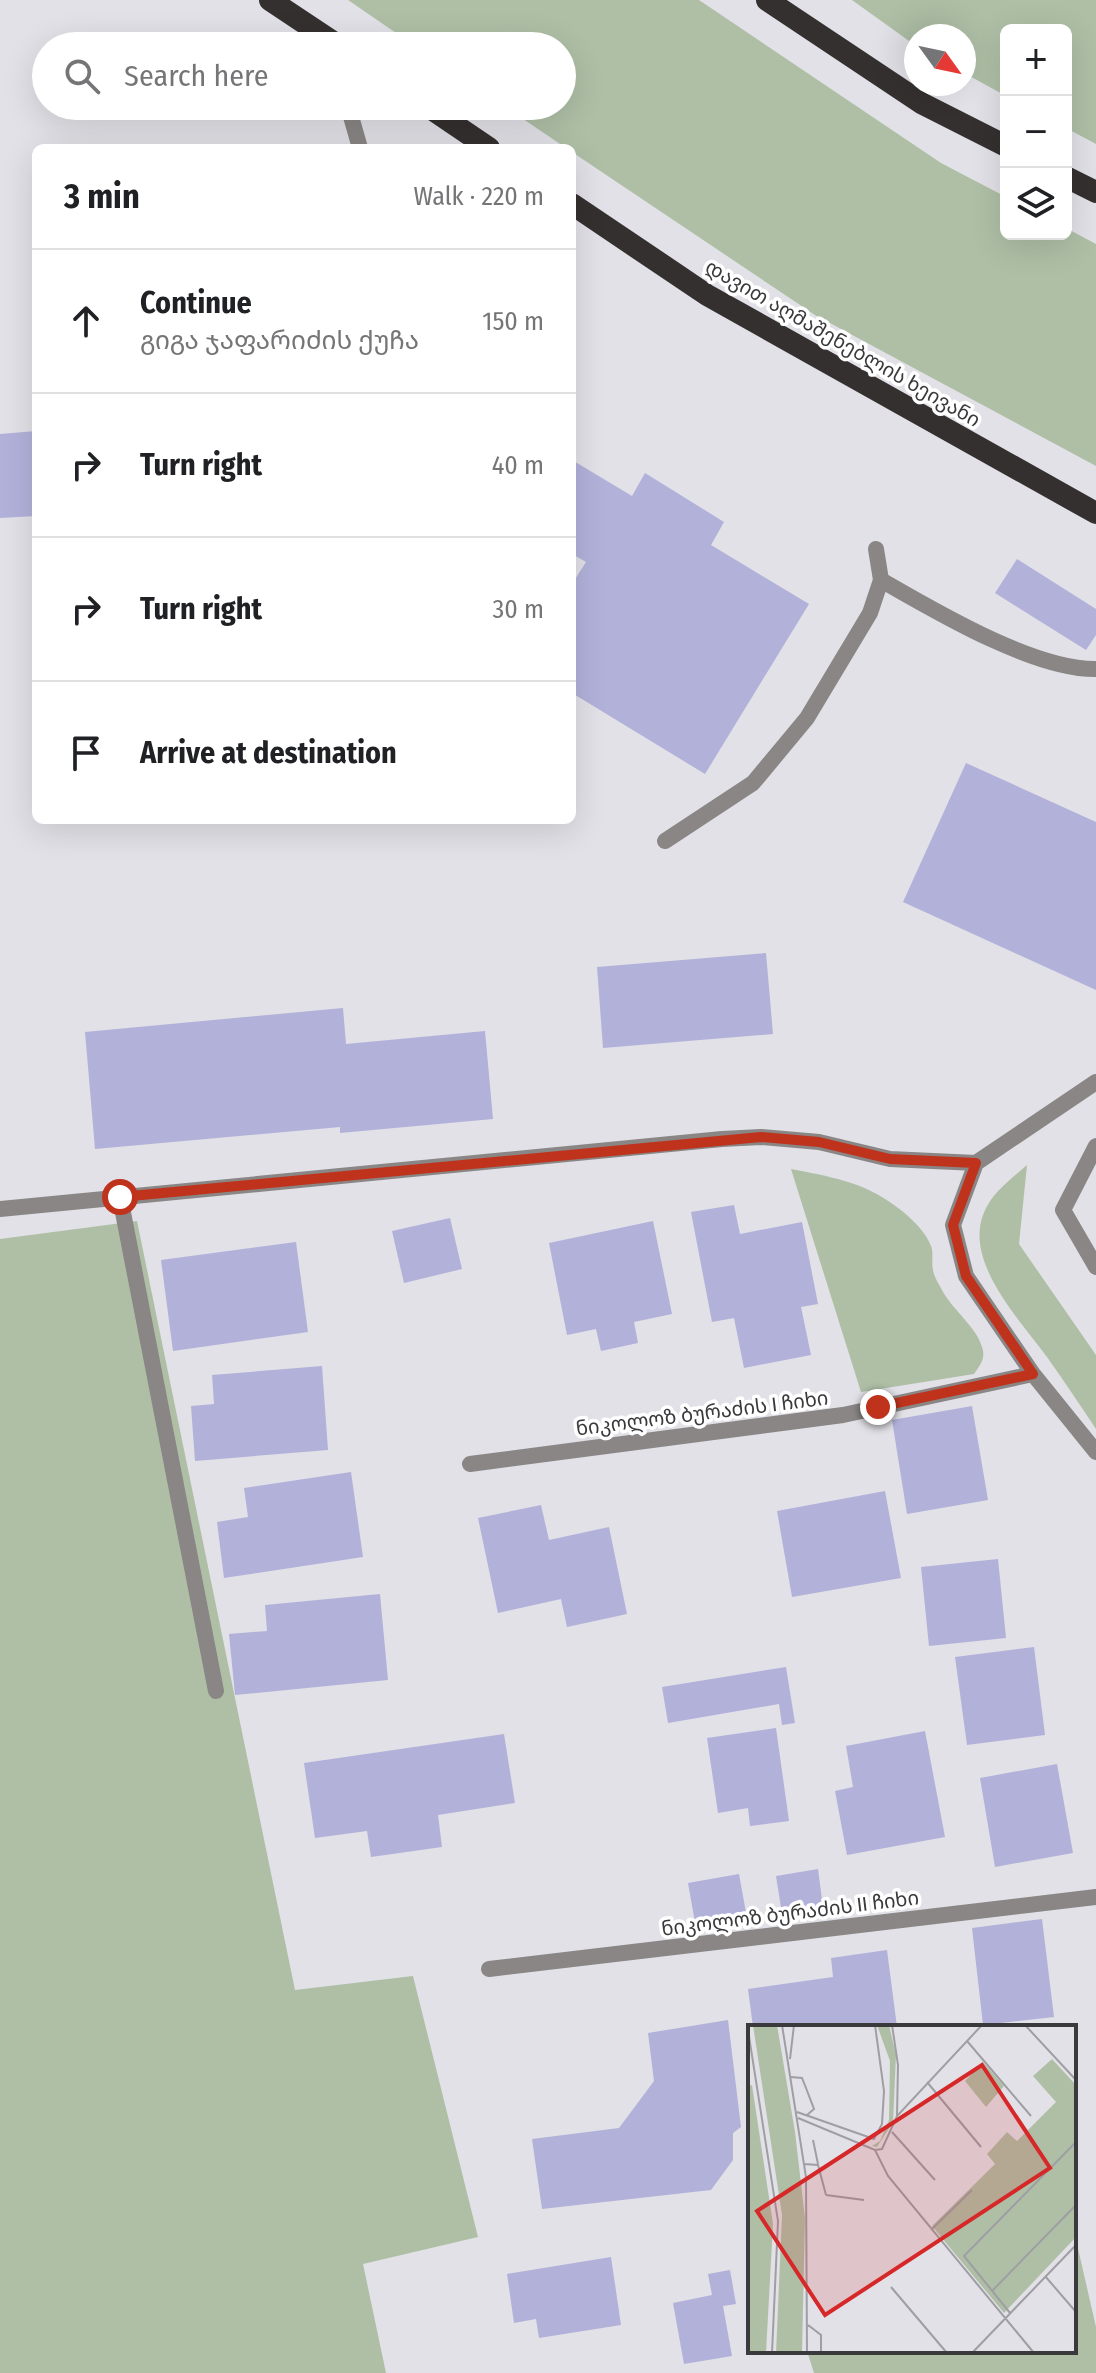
<!DOCTYPE html>
<html lang="en">
<head>
<meta charset="utf-8">
<style>
  :root { --surface:#fff; --page:#f6f6f6; --text:#202124; --muted:#757577; --line:#e0e0e0 }
  body { margin:0; font-family:"Fira Sans Condensed","Noto Sans Georgian",sans-serif; background:var(--page); color:var(--text) }
  .controls { position:absolute; right:24px; top:24px; display:grid; overflow:hidden; border-radius:12px; box-shadow:0 8px 32px #0002 }
  .controls button { width:72px; height:72px; display:grid; place-items:center; padding:0; border:0; border-bottom:2px solid var(--line); background:var(--surface); color:var(--text); font:40px sans-serif }
  .compass { position:absolute; left:904px; top:24px; width:72px; height:72px; border-radius:50%; background:var(--surface); box-shadow:0 8px 32px #0002; rotate:123deg }
  .stop { position:absolute; width:24px; height:24px; margin:-18px; border:6px solid #bf331d; border-radius:50%; background:#fff }
  .stop.end { background:#bf331d; border-color:#fff; box-shadow:0 2px 8px #0008 }
  .list { margin:0; padding:0; list-style:none }
  h2 { display:flex; justify-content:space-between; align-items:center; height:104px; margin:0; padding:0 32px; font-size:34px }
  h2 small { font-size:26px; font-weight:400; color:var(--muted) }
  .list li { display:grid; grid-template-columns:52px 1fr auto; gap:24px; align-items:center; box-sizing:border-box; height:144px; padding:0 32px; border-top:2px solid var(--line) }
  .list b { display:block; font-size:30px; white-space:nowrap }
  .list p { margin:0; font-size:26px; white-space:nowrap; color:var(--muted) }
  .list em { font-size:26px; font-style:normal; color:var(--muted) }
  .icon { flex:none; width:44px; height:44px; fill:none; stroke:currentColor; stroke-width:2; stroke-linecap:round; stroke-linejoin:round }
  .map { position:relative; flex:none; width:1096px; height:2373px; overflow:hidden }
  .search { position:absolute; background:var(--surface); box-shadow:0 8px 32px #0002; left:32px; top:32px; width:544px; height:88px; display:flex; align-items:center; gap:20px; box-sizing:border-box; padding:0 28px; border-radius:44px; color:var(--muted); font-size:30px }
  .panel { position:absolute; background:var(--surface); box-shadow:0 8px 32px #0002; left:32px; top:144px; width:544px; height:680px; border-radius:12px }
  .map>svg:first-child { display:block }
</style>
</head>
<body>
<div class="map">
<svg width="1096" height="2373" viewBox="0 0 1096 2373">
  <rect width="100%" height="100%" fill="#e1e1e7"/>
  <path fill="#afbfa6" d="M348 0H699L941 163 1006 197V234H1066V228L1096 244V466L815 315 572 152V148H566L504 106H562V46H415Z
    M852 0H1096V144L1066 128V30H1006V96L964 73V36H916V46Z
    M1027 1165 1019 1244 1096 1355V1429C1080 1405 1064 1381 1047 1357 1021 1321 965 1264 983 1215 991 1193 1010 1180 1027 1165Z
    M791 1169C827 1176 864 1182 894 1205 907 1214 925 1230 931 1246 934 1253 931 1262 933 1270 934 1277 940 1286 943 1292 954 1311 977 1328 982 1347 986 1359 980 1365 974 1374L861 1392Z
    M137 1221 295 1990 413 1976 478 2237 363 2264 386 2373H0V1239Z
    M1074 2231 1096 2327V2373H814L807 2351H1074Z"/>
  <path fill="#b2b1da" d="M36 431V516L0 518V434Z
    M572 460 632 496 645 473 724 522 711 545 809 604 705 774 572 693V584L586 562 572 554Z
    M1017 559 1096 609V635L1086 650 995 593Z
    M966 763 1096 822V990L903 902Z
    M766 953 773 1034 603 1048 597 967Z
    M343 1008 346 1044 485 1031 493 1119 340 1133V1127L95 1149 85 1032Z
    M734 1205 740 1234 802 1222 818 1304 801 1307 811 1355 744 1368 734 1318 712 1322 691 1212Z
    M450 1218 462 1269 404 1283 392 1231Z
    M653 1221 672 1314 634 1322 638 1343 601 1351 596 1329 567 1335 549 1243Z
    M296 1242 308 1332 173 1351 161 1260Z
    M322 1366 328 1450 195 1461 191 1406 214 1404 212 1375Z
    M972 1406 988 1500 907 1514 892 1420Z
    M351 1472 363 1557 224 1578 217 1522 248 1517 244 1488Z
    M885 1491 901 1578 792 1597 777 1511Z
    M541 1505 549 1540 609 1527 627 1614 567 1627 561 1599 498 1613 478 1518Z
    M998 1559 1006 1638 929 1646 921 1567Z
    M380 1594 388 1680 235 1695 229 1634 267 1631 265 1605Z
    M1034 1647 1045 1735 967 1745 955 1657Z
    M786 1667 795 1723 782 1725 779 1704 668 1723 662 1687Z
    M776 1728 789 1821 750 1826 748 1808 718 1813 707 1738Z
    M925 1731 945 1837 847 1855 835 1791 853 1787 846 1746Z
    M504 1734 515 1803 438 1815 442 1847 371 1857 367 1831 315 1838 304 1763Z
    M1057 1764 1073 1853 995 1867 980 1778Z
    M818 1869 823 1907 782 1914 776 1876Z
    M739 1874 747 1918 696 1928 688 1883Z
    M1042 1919 1054 2017 983 2025 972 1928Z
    M887 1950 897 2027H753L748 1989 833 1977 831 1958Z
    M728 2020 741 2127 733 2133V2160L711 2190 542 2209 532 2139 619 2128 654 2081 648 2033Z
    M611 2257 621 2325 539 2338 536 2319 514 2323 507 2274Z
    M730 2270 736 2304 723 2306 732 2356 684 2364 673 2303 712 2295 708 2274Z"/>
  <g fill="none" stroke-linecap="round" stroke-linejoin="round">
    <path stroke="#898685" stroke-width="16" d="M348 106 360 148
      M881 580C935 611 1034 670 1096 669
      M665 841 753 783 807 718 870 613 881 580 876 549
      M1096 1146 1063 1210 1096 1267
      M120 1197 216 1691"/>
    <path stroke="#898685" stroke-width="16" d="M1096 1082 976 1163 953 1225 966 1276 1033 1374 1096 1452
      M0 1209 722 1139 761 1137 819 1142 890 1159 976 1163
      M470 1464 843 1415 1033 1374
      M489 1969 1096 1897"/>
    <path stroke="#353030" stroke-width="22" d="M270 0 339 46
      M767 0 923 104 1006 146
      M427 106 489 148
      M1066 177 1096 192
      M572 204 707 295 1096 513"/>
  </g>
  <g fill="none" stroke-linecap="round" stroke-linejoin="round">
    <path stroke="#bf331d" stroke-width="10" d="M120 1197 761 1137 819 1142 890 1159 976 1163 953 1225 966 1276 1033 1374 878 1407"/>
  </g>
  <g text-anchor="middle" stroke-width="7" stroke-linejoin="round" paint-order="stroke">
    <g font-size="20" fill="#3a3a3c" stroke="#fff">
      <text transform="translate(843 343) rotate(30)" y="7">დავით აღმაშენებლის ხეივანი</text>
      <text transform="translate(702 1413) rotate(-7)" y="7">ნიკოლოზ ბურაძის I ჩიხი</text>
      <text transform="translate(790 1913) rotate(-7)" y="7">ნიკოლოზ ბურაძის II ჩიხი</text>
    </g>
  </g>
  <g transform="translate(748 2025)">
    <rect width="328" height="328" fill="#e1e1e7"/>
    <path d="M5 0H29L47 107 57 193 54 328H28L34 190ZM129 0H141L148 30 145 97 129 122 124 121 132 116 141 95 142 36ZM304 34 328 60V212L256 288 184 201 247 139 239 129 259 107 269 116 308 77 285 51ZM235 37 256 61 238 82 217 56ZM4 60 25 199 18 328H0V61Z" fill="#afbfa6"/>
    <path fill="none" stroke="#9e9ea3" stroke-width="2" d="M34 0 58 152 59 328M144 0 150 40 149 91M277 0 328 55M0 5 30 196 24 328M219 16 283 91M42 34 46 0M43 52 54 53 58 63 66 84 59 90M179 57 233 122M49 87 126 114 134 99 136 66 127 0M50 93 127 125 134 124 149 91 234 0M144 107 187 155M65 115 70 139M127 125 140 151 286 328M56 139 70 140 78 170M78 170 116 175M183 205 224 165M297 251 328 287M143 262 199 328M244 266 328 180M262 288 216 231 328 117M60 300 73 310V328M224 328 328 220"/>
    <path fill="#d62828" fill-opacity="0.15" stroke="#d62828" stroke-width="4" d="M234 40 302 143 77 290 9 186Z"/>
    <rect width="328" height="328" fill="none" stroke="#3a3a3c" stroke-width="4"/>
  </g>
</svg>
<div class="controls">
<button>+</button>
<button>−</button>
<button><svg class="icon" aria-label="layers" viewBox="0 0 24 24"><path d="M12 4l9 5-9 5-9-5zM3 14l9 5 9-5"/></svg></button>
</div>
<svg class="compass" viewBox="-18 -18 36 36"><path d="M0-13l5 13h-10z" fill="#e53935"/><path d="M0 13l5-13h-10z" fill="#757577"/></svg>
<div class="stop" style="left:120px;top:1197px"></div>
<div class="stop end" style="left:878px;top:1407px"></div>
<div class="search"><svg class="icon" aria-label="search" viewBox="0 0 24 24"><circle cx="10" cy="10" r="6"/><path d="M15 15l6 6"/></svg>Search here</div>
<section class="panel">
<h2>3 min<small>Walk · 220 m</small></h2>
<ul class="list">
<li><svg class="icon" aria-label="ahead" viewBox="0 0 24 24"><path d="M12 20V5M6 11l6-6 6 6"/></svg><div><b>Continue</b><p>გიგა ჯაფარიძის ქუჩა</p></div><em>150 m</em></li>
<li><svg class="icon" aria-label="right" viewBox="0 0 24 24"><path d="M7 20v-9h11M14 6l5 5-5 5"/></svg><div><b>Turn right</b></div><em>40 m</em></li>
<li><svg class="icon" aria-label="right" viewBox="0 0 24 24"><path d="M7 20v-9h11M14 6l5 5-5 5"/></svg><div><b>Turn right</b></div><em>30 m</em></li>
<li><svg class="icon" aria-label="arrive" viewBox="0 0 24 24"><path d="M6 21V4h12l-3 4 3 4H6"/></svg><div><b>Arrive at destination</b></div></li>
</ul>
</section>
</div>
</body>
</html>
